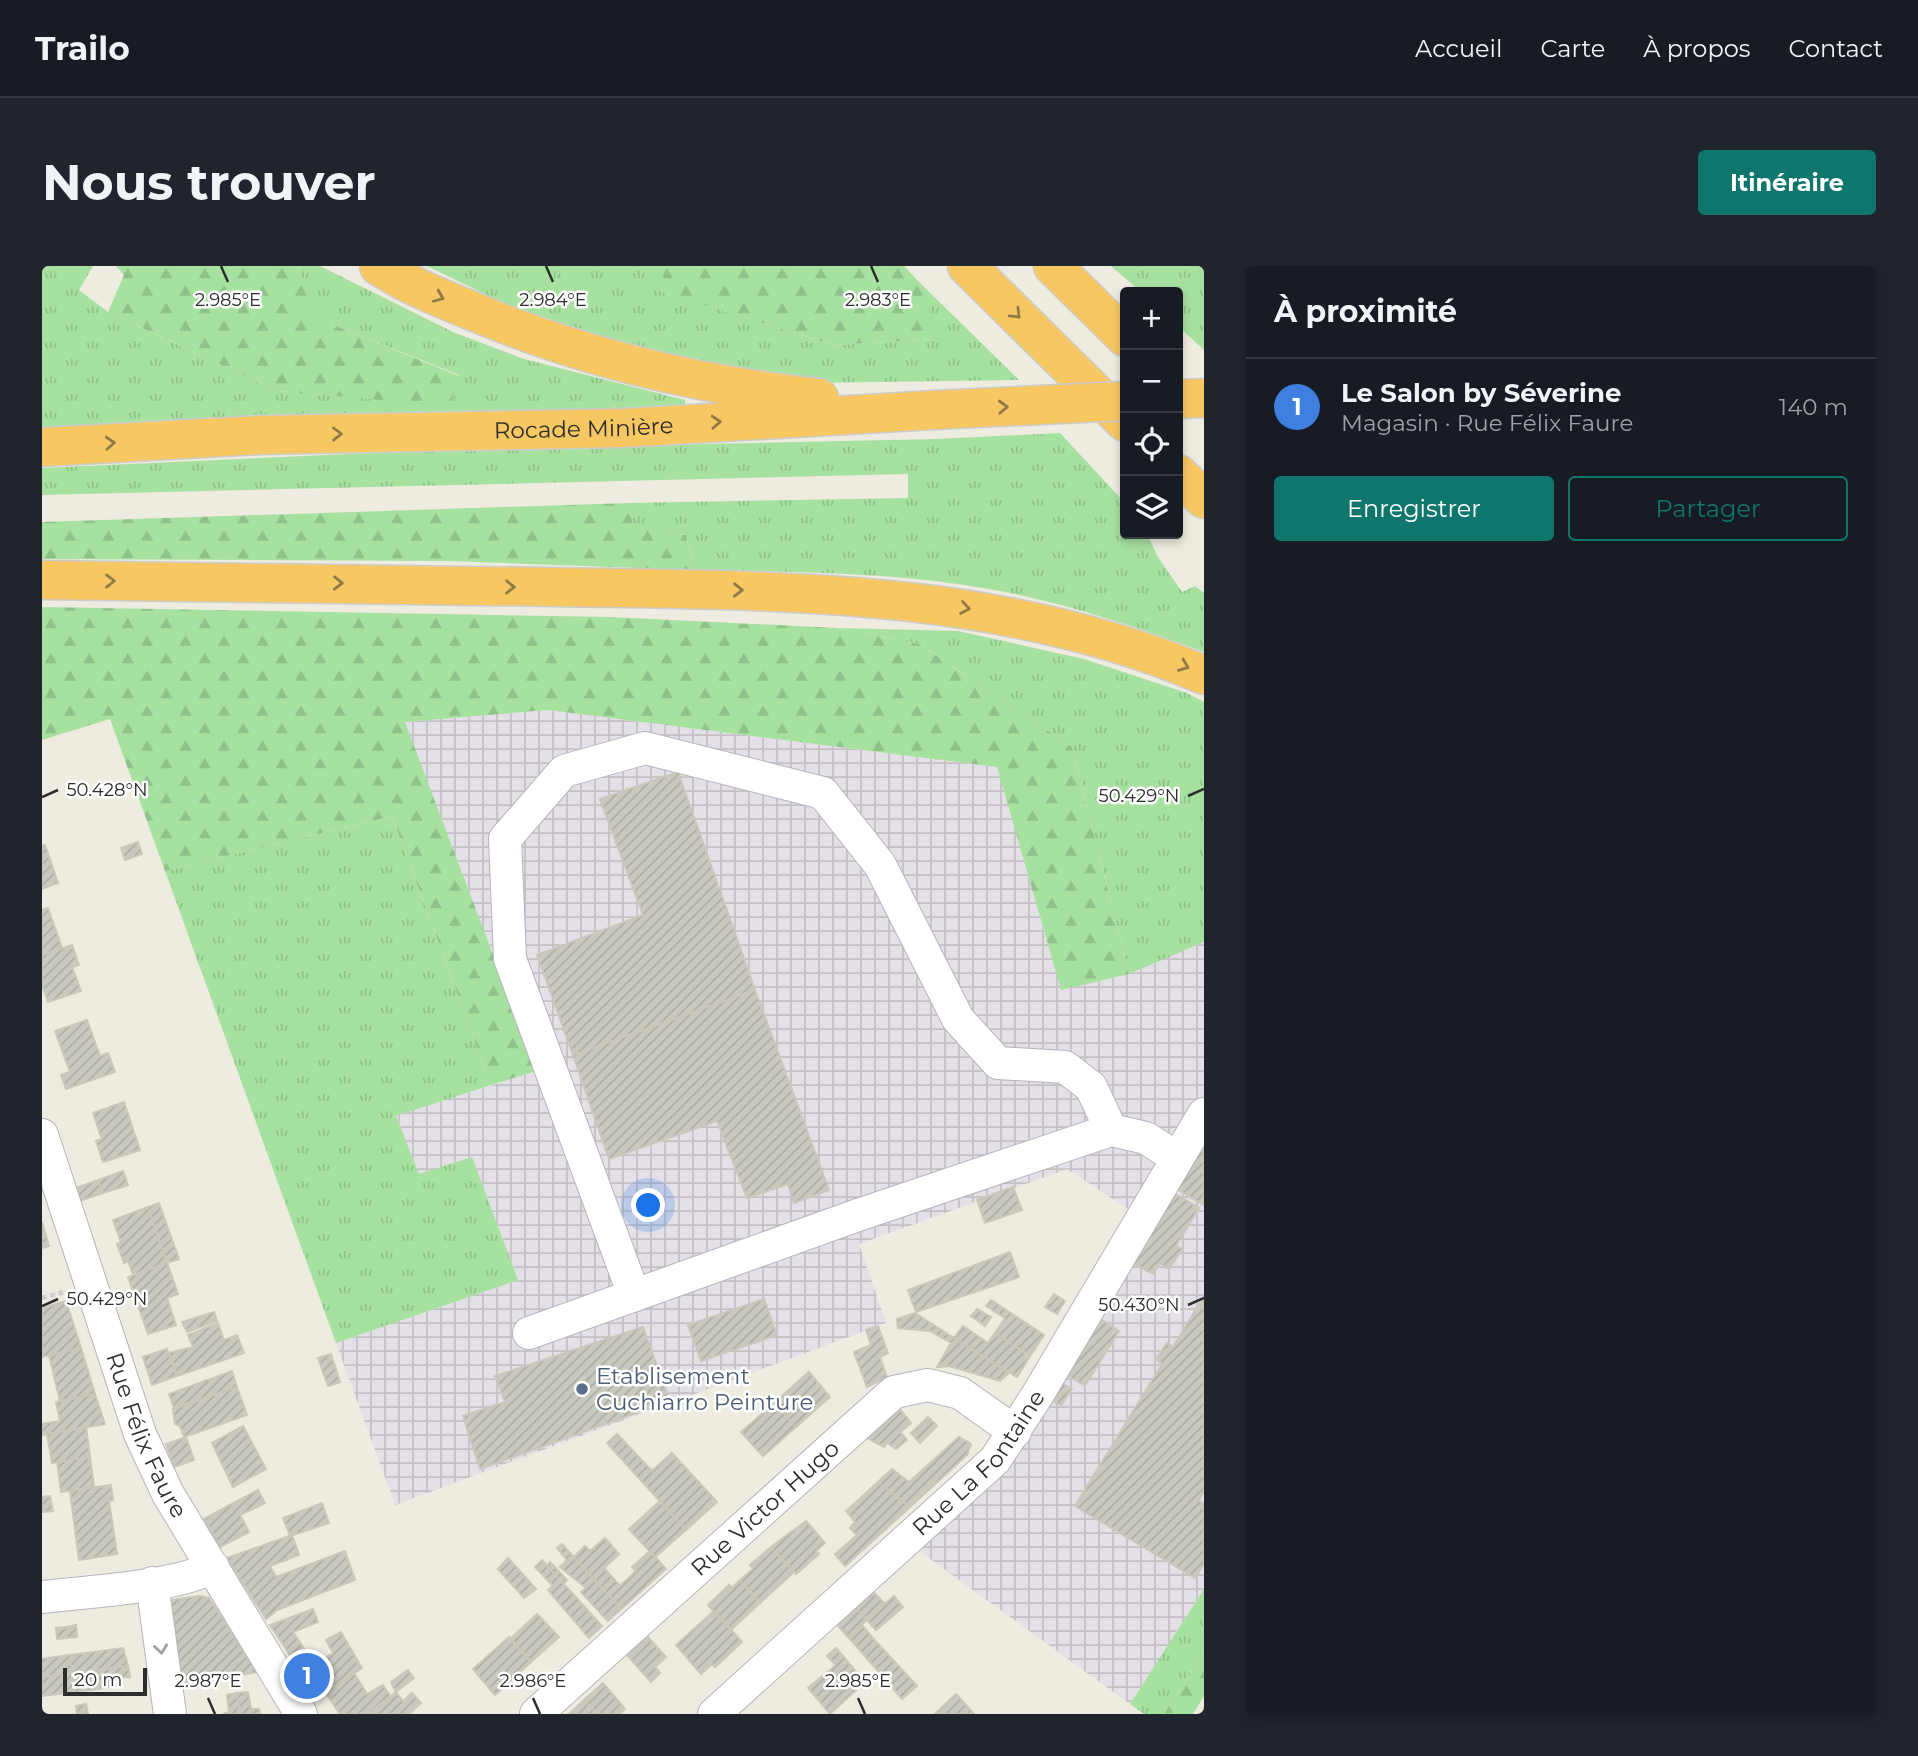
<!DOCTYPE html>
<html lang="fr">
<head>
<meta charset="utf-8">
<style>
  :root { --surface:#171b24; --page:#20242c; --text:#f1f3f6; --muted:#9ea1a6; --line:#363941; --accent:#0f766e }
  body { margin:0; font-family:Montserrat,sans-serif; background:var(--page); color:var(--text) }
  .controls { position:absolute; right:21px; top:21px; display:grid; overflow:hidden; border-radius:7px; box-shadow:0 4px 10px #0003 }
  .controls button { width:63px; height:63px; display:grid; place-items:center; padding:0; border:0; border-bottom:2px solid var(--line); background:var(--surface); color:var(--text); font:35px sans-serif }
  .scale { position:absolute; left:21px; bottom:18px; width:84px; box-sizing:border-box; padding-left:7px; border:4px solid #2d2d2d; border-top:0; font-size:19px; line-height:24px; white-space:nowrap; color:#2d2d2d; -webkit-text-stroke:5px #fff; paint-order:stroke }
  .you { position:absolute; left:607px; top:940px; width:24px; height:24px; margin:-18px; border:5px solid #fff; border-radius:50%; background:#1a73e8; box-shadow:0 0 0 10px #1a73e833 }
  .badge { display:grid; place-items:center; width:46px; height:46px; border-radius:50%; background:var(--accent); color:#fff; font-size:23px; font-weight:700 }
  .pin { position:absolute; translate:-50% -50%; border:4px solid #fff; box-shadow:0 2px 7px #0006 }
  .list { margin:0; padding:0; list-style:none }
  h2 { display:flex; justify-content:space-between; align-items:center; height:91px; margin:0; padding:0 28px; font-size:30px }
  h2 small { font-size:23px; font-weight:400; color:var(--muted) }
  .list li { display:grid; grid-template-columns:46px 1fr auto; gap:21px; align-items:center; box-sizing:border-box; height:98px; padding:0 28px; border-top:2px solid var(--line) }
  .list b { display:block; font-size:26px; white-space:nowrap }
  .list p { margin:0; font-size:23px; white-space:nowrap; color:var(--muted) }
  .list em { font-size:23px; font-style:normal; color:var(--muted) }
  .actions { display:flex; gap:14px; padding:21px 28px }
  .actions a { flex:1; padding:16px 0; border:2px solid var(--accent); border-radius:7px; text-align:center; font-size:24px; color:var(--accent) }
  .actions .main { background:var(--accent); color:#fff }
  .icon { flex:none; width:38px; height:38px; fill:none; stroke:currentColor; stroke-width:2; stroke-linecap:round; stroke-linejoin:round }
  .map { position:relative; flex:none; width:1162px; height:1448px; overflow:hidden; border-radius:7px }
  header { display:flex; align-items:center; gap:42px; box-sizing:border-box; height:98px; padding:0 35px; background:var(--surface); border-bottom:2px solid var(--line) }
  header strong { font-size:33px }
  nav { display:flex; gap:38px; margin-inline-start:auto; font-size:24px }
  .intro { display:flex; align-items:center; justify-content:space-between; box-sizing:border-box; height:168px; padding:0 42px }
  h1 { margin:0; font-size:49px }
  .button { padding:18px 32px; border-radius:7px; background:var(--accent); color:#fff; font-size:24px; font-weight:700 }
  main { display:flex; gap:42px; padding:0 42px }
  aside { flex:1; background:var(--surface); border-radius:7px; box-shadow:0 4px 10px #0003 }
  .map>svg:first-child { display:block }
</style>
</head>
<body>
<header>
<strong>Trailo</strong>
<nav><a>Accueil</a><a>Carte</a><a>À propos</a><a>Contact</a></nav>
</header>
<div class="intro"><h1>Nous trouver</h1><a class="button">Itinéraire</a></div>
<main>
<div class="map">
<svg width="1162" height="1448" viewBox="0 0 1162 1448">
  <defs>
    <pattern id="industrial-grid" width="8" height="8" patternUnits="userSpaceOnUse" patternTransform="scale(1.75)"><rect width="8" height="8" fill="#e4e0e7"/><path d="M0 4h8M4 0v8" fill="none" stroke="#c4c0c6"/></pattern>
    <pattern id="grass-tufts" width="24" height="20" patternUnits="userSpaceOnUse" patternTransform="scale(1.75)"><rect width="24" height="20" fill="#a6e1a0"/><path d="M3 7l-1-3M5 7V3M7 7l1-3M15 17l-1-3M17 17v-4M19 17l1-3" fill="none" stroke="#8fc18a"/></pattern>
    <pattern id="forest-firs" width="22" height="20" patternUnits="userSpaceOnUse" patternTransform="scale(1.75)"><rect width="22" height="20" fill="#a6e1a0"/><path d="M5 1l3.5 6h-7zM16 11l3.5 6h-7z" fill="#8fc18a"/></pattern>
    <pattern id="building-hatch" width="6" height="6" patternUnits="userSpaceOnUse" patternTransform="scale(1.75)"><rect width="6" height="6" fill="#cac9bf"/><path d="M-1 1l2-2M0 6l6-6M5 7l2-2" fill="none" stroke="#aeada4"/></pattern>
  </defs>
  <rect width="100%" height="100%" fill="#eeebe0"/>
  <path fill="url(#industrial-grid)" d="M506 444 955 501 1019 724 1087 708 1162 676V1323L1088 1438 873 1282 1109 958 1025 903 817 978 844 1057 353 1239 294 1077 476 1014 430 891 377 909 354 849 495 805 362 456Z"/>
  <path fill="url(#grass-tufts)" d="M0 0H51L37 24 66 46 235 125 408 139 417 109 271 51 256 0H278L411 66 482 93 643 134 644 149 0 170Z
    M385 0H624L618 25 792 79 896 73 877 16 977 114 765 117 665 105 484 48Z
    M1069 0H1162V84L1136 60V26H1099Z
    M1018 167 1083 237V268H1105L1116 291 1140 326 1153 320 1162 327V386C1082 356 1000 329 915 318 829 306 740 306 653 304L644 269 590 262 587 237 866 232V208L0 229V202L395 184 894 173Z
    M795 362 916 365 1042 393 1145 427 1162 436V676L1087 708 1030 481 877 378Z
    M350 550 449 819 354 850 377 908 430 891 476 1014 294 1077 123 605Z
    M1162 1323V1386L1122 1448H1102L1088 1438Z"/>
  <path fill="url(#forest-firs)" d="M74 0H256L272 51 417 110 408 140 235 125 66 46 82 9Z
    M624 0H862L877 16 897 73 792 79 617 25Z
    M587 237 591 262 644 269 653 304 407 295 0 293V256Z
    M0 341 569 351 795 362 877 378 1030 481 1087 708 1019 724 955 501 506 444 363 456 495 805 449 819 350 550 123 605 68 453 0 474Z
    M1162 1386V1430L1151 1448H1122Z"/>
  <path fill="url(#building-hatch)" stroke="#c9c8ba" stroke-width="2" d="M636 506 713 724 531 789 495 689 601 649 558 533Z
    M96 576 100 588 83 594 79 582Z
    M3 579 16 617 0 623V580Z
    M6 642 20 682 0 689V644Z
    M30 679 37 699 30 701 39 725 6 736 0 719V689Z
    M713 724 787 924 752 937 746 918 705 932 675 855 567 893 531 789Z
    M45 754 58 790 66 787 73 806 24 823 19 809 28 806 13 765Z
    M82 836 98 884 61 896 54 875 60 873 51 847Z
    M1162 874V939L1133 922Z
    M81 905 86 919 61 927 56 914Z
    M56 914 61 927 35 936 31 923Z
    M971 921 980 944 943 957 935 934Z
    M1130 926 1157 942 1134 980 1140 983 1127 1003 1118 997 1111 1008 1088 996Z
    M117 937 137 993 125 997 106 941Z
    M106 941 125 997 91 1009 86 995 82 997 75 978 79 976 71 954Z
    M0 956 7 980 0 982Z
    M968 986 977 1011 874 1046 866 1024Z
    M125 997 136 1028 125 1032 134 1059 106 1068 86 1011Z
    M1012 1028 1023 1035 1015 1048 1003 1041Z
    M1162 1030V1225L1157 1234 1162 1238V1298L1153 1312 1033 1240 1120 1098 1114 1093 1125 1077 1131 1081Z
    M722 1033 735 1069 659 1095 646 1059Z
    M949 1034 1002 1069 988 1090 953 1067 963 1052 944 1040Z
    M24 1035 39 1082 0 1091V1042Z
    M935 1043 949 1051 943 1060 929 1050Z
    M172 1046 175 1055 145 1066 140 1056Z
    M873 1047 912 1072 967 1107 958 1115 907 1100 895 1101 909 1077 888 1065 856 1062 855 1053Z
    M1054 1050 1077 1065 1043 1120 1020 1106Z
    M176 1057 182 1074 195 1069 202 1087 135 1110 127 1087 151 1081 146 1069Z
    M836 1060 846 1087 838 1091 845 1111 825 1121 812 1086 829 1079 824 1064Z
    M921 1060 946 1077 953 1067 988 1090 975 1111 912 1072Z
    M601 1061 628 1135 438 1203 421 1150 463 1136 453 1110Z
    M39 1082 53 1128 18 1135 7 1089Z
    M125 1083 135 1110 110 1119 101 1091Z
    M289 1088 298 1116 286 1120 276 1092Z
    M190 1105 195 1121 132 1142 127 1128Z
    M767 1106 788 1131 754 1161 732 1137Z
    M1015 1114 1030 1123 1019 1139 1003 1131Z
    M195 1121 205 1149 142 1171 138 1160 133 1158 131 1143Z
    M53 1128 63 1158 0 1169V1158L18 1155 14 1136Z
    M732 1137 754 1161 721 1190 699 1166Z
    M858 1143 869 1157 858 1166 865 1174 854 1183 845 1177 842 1181 825 1172Z
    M886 1151 895 1160 878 1177 869 1167Z
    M201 1160 224 1203 191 1221 170 1177Z
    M44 1161 48 1191 10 1197 5 1168Z
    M575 1168 610 1205 630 1187 675 1236 644 1264 565 1177Z
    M144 1171 152 1194 132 1201 124 1178Z
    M917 1171 929 1178 925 1189 868 1241 836 1216 850 1203 867 1216Z
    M48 1191 52 1221 19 1226 15 1196Z
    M836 1216 868 1241 803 1300 793 1288 815 1269 808 1262 813 1256 804 1245Z
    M69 1219 71 1234 67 1235 75 1288 37 1294 28 1225Z
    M216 1224 223 1237 198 1249 207 1266 178 1281 162 1253Z
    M8 1230 11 1245 0 1246V1231Z
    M618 1235 644 1264 613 1291 587 1263Z
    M280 1237 287 1257 248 1270 241 1252Z
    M764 1255 783 1277 774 1285 777 1288 754 1308 729 1281Z
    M250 1269 257 1289 228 1300 234 1311 303 1285 313 1314 235 1344 224 1353 185 1292Z
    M563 1272 577 1288 562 1302 578 1320 594 1305 590 1301 608 1285 624 1303 579 1343 532 1291 543 1280 548 1285Z
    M520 1278 579 1343 566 1355 539 1326 544 1322 518 1301 525 1294 515 1282Z
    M729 1281 752 1306 718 1337 698 1314 711 1303 708 1299Z
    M466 1292 494 1323 482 1332 456 1303Z
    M500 1294 560 1360 547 1372 506 1324 511 1320 493 1301Z
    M508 1296 525 1314 522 1318 505 1300Z
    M698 1314 718 1337 689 1364 666 1339 687 1319 690 1322Z
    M827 1321 843 1338 825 1354 810 1337Z
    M158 1330 167 1332 215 1406 139 1418 128 1334Z
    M852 1330 861 1341 834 1364 825 1354Z
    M810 1337 825 1354 806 1371 791 1354Z
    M271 1343 276 1356 251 1366 272 1398 291 1387 284 1374 299 1366 320 1402 276 1431 228 1359Z
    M672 1345 700 1376 673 1401 670 1398 659 1408 634 1379Z
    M495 1348 517 1371 489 1396 468 1373Z
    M34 1359 35 1371 25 1372 24 1361Z
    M820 1359 829 1370 816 1382 806 1371Z
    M24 1361 25 1372 15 1373 14 1362Z
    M605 1370 624 1391 613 1401 618 1407 609 1416 585 1389Z
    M829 1370 875 1420 860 1433 816 1382Z
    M467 1371 489 1396 453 1429 431 1403Z
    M81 1382 86 1400 30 1407 28 1389Z
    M794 1382 823 1416 788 1448 766 1422 794 1399 785 1390Z
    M28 1389 30 1407 0 1411V1393Z
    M86 1400 88 1411 72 1412 73 1421 33 1426 30 1407Z
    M366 1404 372 1412 354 1426 349 1416Z
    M30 1407 33 1426 0 1430V1411Z
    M312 1407 325 1428 341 1419 348 1430 326 1448H298L283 1426Z
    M561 1417 583 1443 577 1448H555L542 1434Z
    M206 1426 209 1443H217L218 1448H198L195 1427Z
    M354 1426 361 1435 370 1427 379 1437 367 1448H326Z
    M195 1427 198 1448H181L187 1446 185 1429Z
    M914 1428 932 1448H893Z
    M542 1434 555 1448H527Z
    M44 1438 46 1448H35L34 1440Z"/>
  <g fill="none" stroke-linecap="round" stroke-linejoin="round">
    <defs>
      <g id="minor">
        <path id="s1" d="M0 869 98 1168 126 1228 259 1448"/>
        <path d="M592 1029 468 693 463 573 522 505 603 482 781 527 838 599 916 753 956 797 1023 801 1049 821 1069 864"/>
        <path d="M487 1067 816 949 1069 864 1104 872 1135 892"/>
        <path d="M110 1317 128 1448"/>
        <path d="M0 1331C43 1326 135 1321 171 1301"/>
        <path id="s2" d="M494 1448 852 1126 886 1119 918 1127 973 1166"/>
        <path id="s3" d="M672 1448 953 1194 996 1128 1162 848"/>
      </g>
      <g id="highway">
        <path d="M337 0C366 19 396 31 428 44 540 92 656 119 777 132"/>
        <path d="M925 0 1083 156"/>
        <path d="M1011 0 1083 71"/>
        <path id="s4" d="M0 181 219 169 581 162 892 144"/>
        <path d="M1136 208 1162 233"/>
        <path d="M0 314C171 316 342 319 513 321 733 325 955 321 1162 409"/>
      </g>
    </defs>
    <use href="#minor" stroke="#b5b4bf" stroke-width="34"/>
    <use href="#highway" stroke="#cdcdcd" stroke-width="41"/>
    <path stroke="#cdcdcd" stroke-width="4.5" stroke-dasharray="5 3.5" stroke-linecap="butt" d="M0 1032 22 1026"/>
    <use href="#minor" stroke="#fff" stroke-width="32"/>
    <use href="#highway" stroke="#f7c862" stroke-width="38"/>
    <defs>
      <path id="highway-bridge" d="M1136 133 1162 132
        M892 144 1083 135"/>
    </defs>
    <use href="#highway-bridge" stroke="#cdcdcd" stroke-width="41" stroke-linecap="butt"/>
    <use href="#highway-bridge" stroke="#f7c862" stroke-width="38"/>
  </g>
  <defs><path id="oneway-chevron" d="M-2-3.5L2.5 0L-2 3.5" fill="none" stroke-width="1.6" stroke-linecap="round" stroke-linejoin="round" transform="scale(1.75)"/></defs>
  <g stroke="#927a48">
    <use href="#oneway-chevron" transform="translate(397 31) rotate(23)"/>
    <use href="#oneway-chevron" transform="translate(974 48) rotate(45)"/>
    <use href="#oneway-chevron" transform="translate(961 141) rotate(-2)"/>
    <use href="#oneway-chevron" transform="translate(674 156) rotate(-3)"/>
    <use href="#oneway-chevron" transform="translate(295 168) rotate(-1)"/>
    <use href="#oneway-chevron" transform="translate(68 177) rotate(-3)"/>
    <use href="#oneway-chevron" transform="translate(68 315)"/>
    <use href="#oneway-chevron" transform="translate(296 317) rotate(1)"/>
    <use href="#oneway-chevron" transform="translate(468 321) rotate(1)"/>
    <use href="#oneway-chevron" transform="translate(696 324) rotate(1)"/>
    <use href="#oneway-chevron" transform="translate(923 342) rotate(9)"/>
    <use href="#oneway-chevron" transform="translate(1142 400) rotate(22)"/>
  </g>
  <use stroke="#a0a0a0" href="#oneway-chevron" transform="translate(119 1383) rotate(82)"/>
  <path fill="none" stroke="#2d2d2d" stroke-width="2.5" d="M179 0 186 16M504 0 511 16M829 0 836 16M1146 530 1162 523M0 531 16 524M1146 1039 1162 1032M0 1040 16 1033M166 1432 173 1448M491 1432 498 1448M816 1432 823 1448"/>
  <circle fill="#5c6f8a" stroke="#fff" stroke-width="2.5" cx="540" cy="1123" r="7"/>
  <g text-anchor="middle" stroke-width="5" stroke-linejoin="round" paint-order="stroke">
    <g font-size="23" fill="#2d2d2d" stroke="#fff">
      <text dy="8" stroke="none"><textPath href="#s4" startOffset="542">Rocade Minière</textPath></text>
      <text dy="8" stroke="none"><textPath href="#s1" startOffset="318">Rue Félix Faure</textPath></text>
      <text dy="8" stroke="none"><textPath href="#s3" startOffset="366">Rue La Fontaine</textPath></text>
      <text dy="8" stroke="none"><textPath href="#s2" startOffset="308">Rue Victor Hugo</textPath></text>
    </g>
    <g font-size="23" fill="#4e5e75" stroke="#fff" text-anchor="start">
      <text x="554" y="1118">Etablisement<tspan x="554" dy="26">Cuchiarro Peinture</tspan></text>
    </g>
  </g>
  <g font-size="18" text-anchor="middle" fill="#2d2d2d" stroke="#fff" stroke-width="5" stroke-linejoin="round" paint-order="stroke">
    <text x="186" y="40">2.985°E</text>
    <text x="511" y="40">2.984°E</text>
    <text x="836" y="40">2.983°E</text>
    <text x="65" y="530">50.428°N</text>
    <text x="1097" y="536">50.429°N</text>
    <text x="65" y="1039">50.429°N</text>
    <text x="1097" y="1045">50.430°N</text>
    <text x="166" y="1421">2.987°E</text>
    <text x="491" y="1421">2.986°E</text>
    <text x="816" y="1421">2.985°E</text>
  </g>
</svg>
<div class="controls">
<button>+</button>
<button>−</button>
<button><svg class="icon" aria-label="locate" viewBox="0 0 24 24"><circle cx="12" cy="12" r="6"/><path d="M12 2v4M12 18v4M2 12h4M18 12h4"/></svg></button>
<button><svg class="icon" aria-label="layers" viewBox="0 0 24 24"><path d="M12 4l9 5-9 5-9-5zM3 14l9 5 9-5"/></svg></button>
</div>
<div class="scale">20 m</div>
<div class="you"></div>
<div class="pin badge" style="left:265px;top:1410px;background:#3f7fe0">1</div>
</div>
<aside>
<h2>À proximité<small></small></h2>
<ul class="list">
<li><span class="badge" style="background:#3f7fe0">1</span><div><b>Le Salon by Séverine</b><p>Magasin · Rue Félix Faure</p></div><em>140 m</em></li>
</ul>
<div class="actions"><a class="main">Enregistrer</a><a>Partager</a></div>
</aside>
</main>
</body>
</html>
